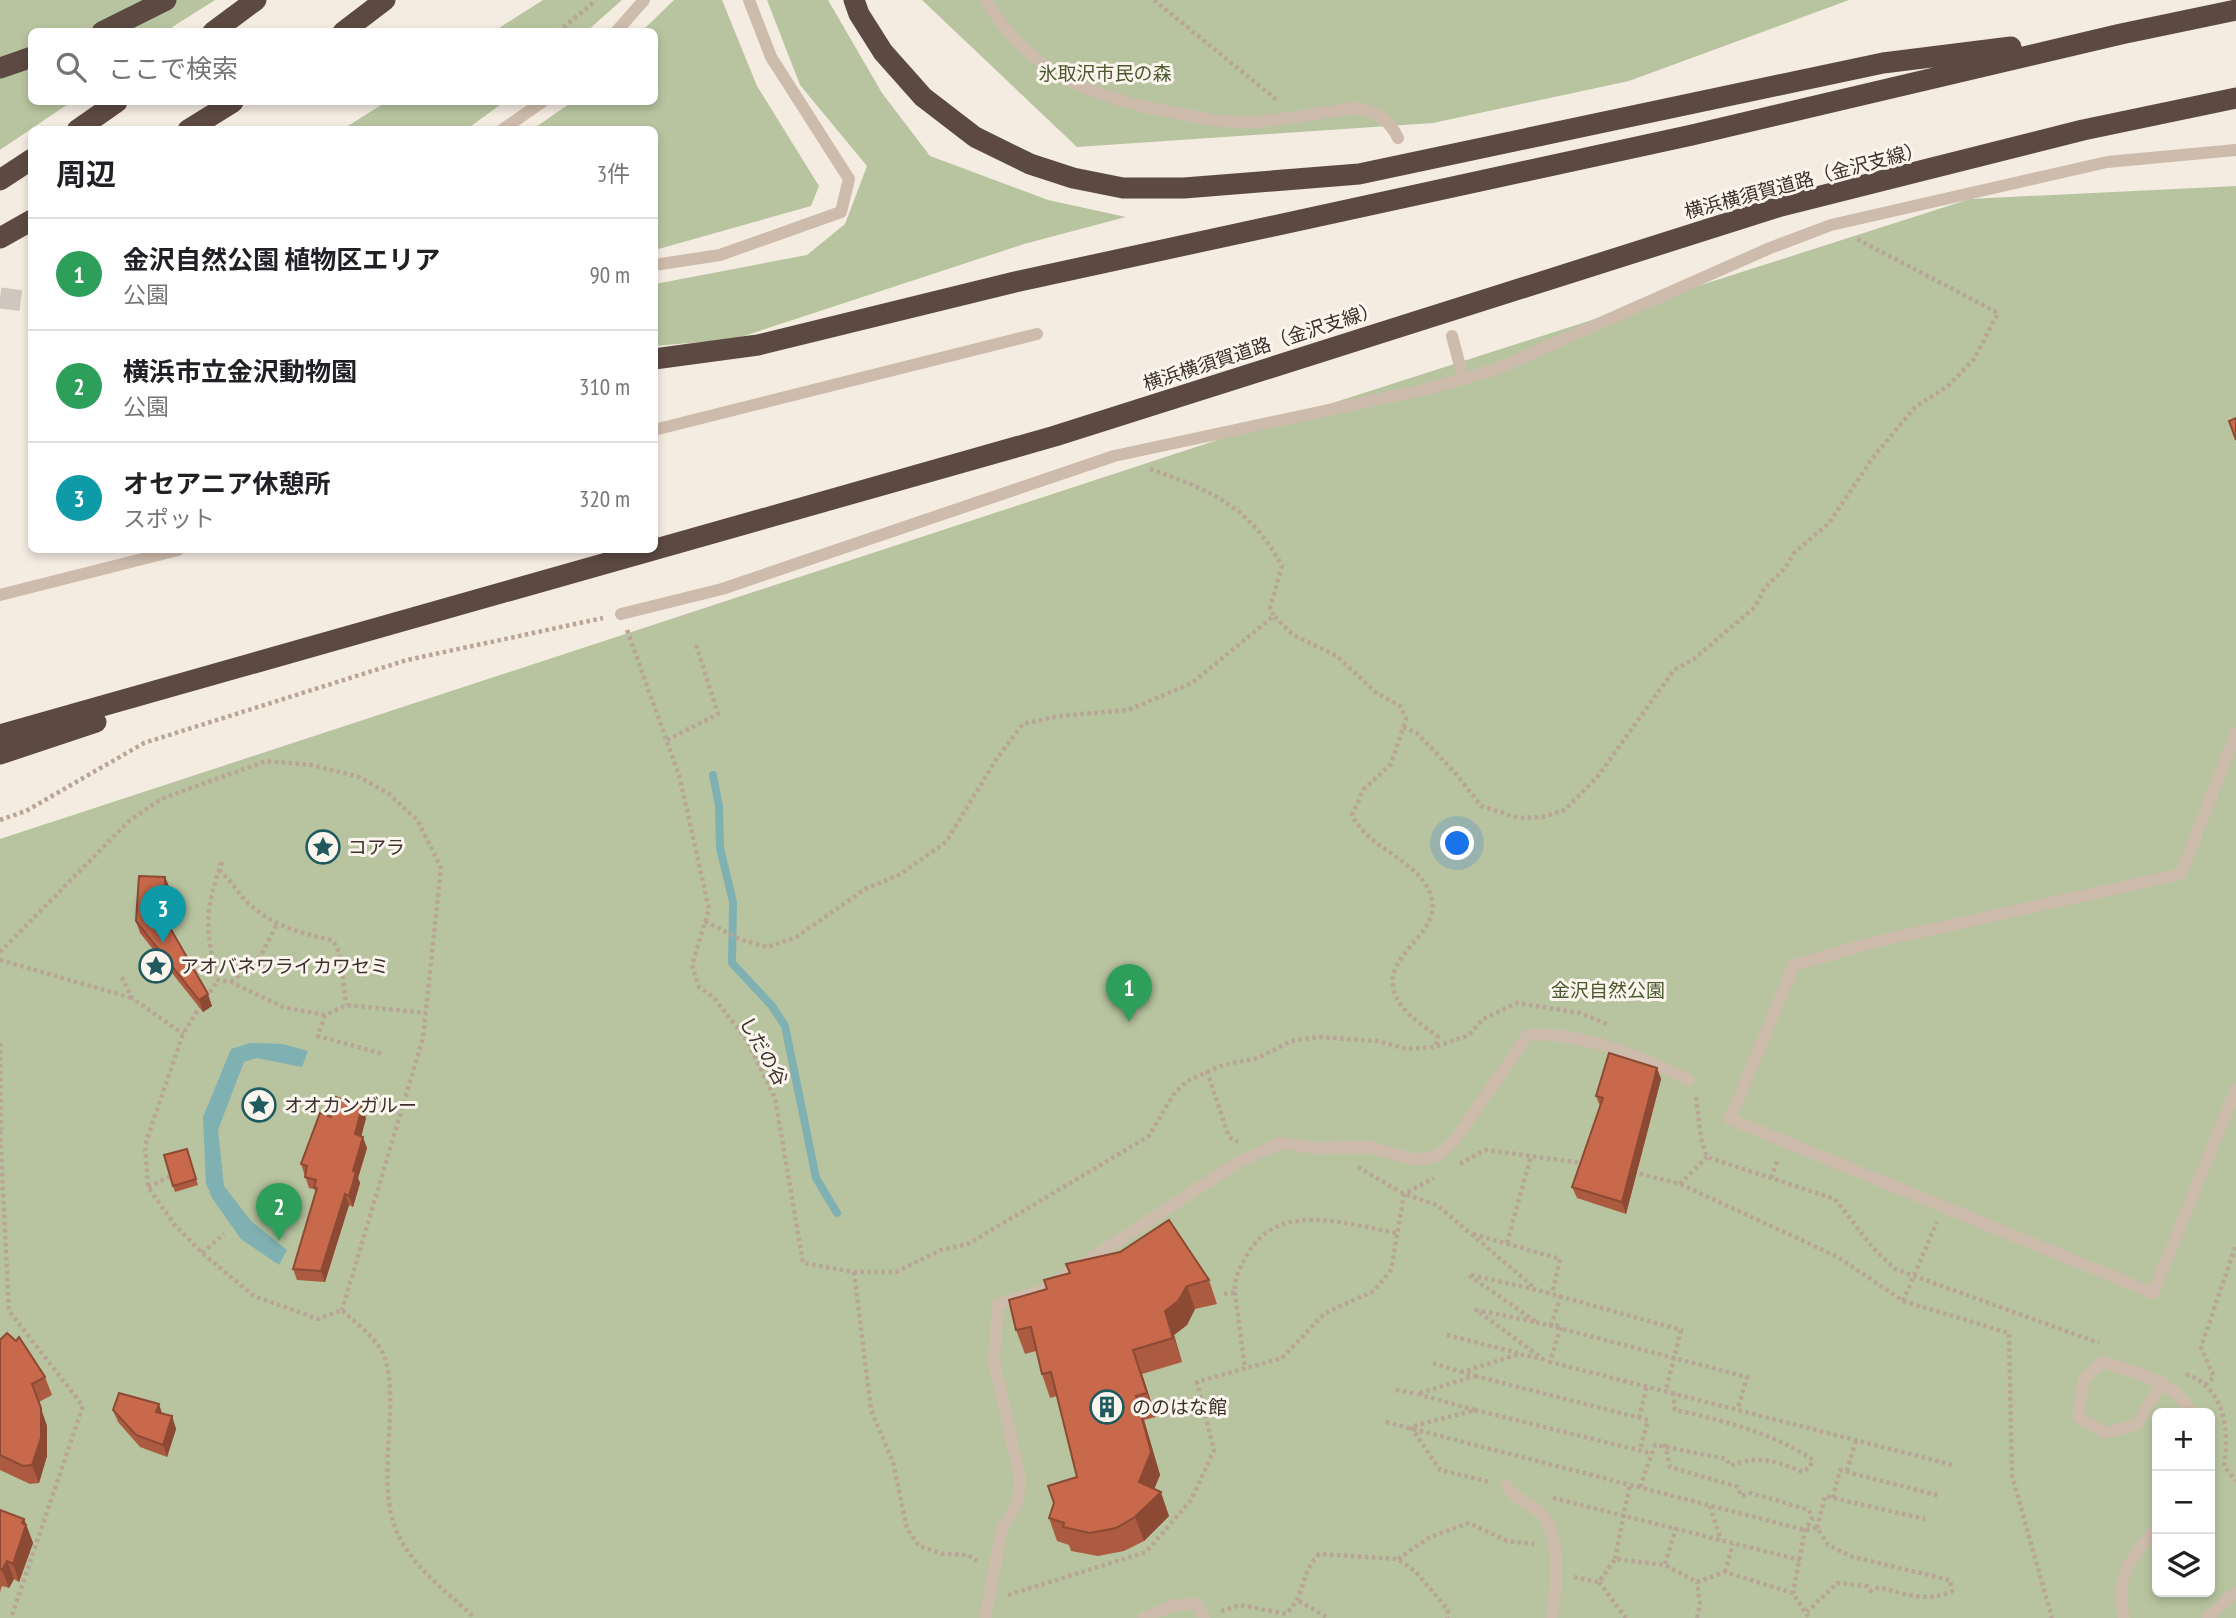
<!DOCTYPE html>
<html lang="ja">
<head>
<meta charset="utf-8">
<style>
  :root { --surface:#fff; --page:#f6f6f6; --text:#202124; --muted:#757577; --line:#e0e0e0; --accent:#ea580c }
  body { margin:0; font-family:"PT Sans Narrow","Noto Sans JP",sans-serif; background:var(--page); color:var(--text) }
  .controls { position:absolute; right:21px; bottom:21px; display:grid; overflow:hidden; border-radius:10px; box-shadow:0 4px 10px #0003 }
  .controls button { width:63px; height:63px; display:grid; place-items:center; padding:0; border:0; border-bottom:2px solid var(--line); background:var(--surface); color:var(--text); font:35px sans-serif }
  .you { position:absolute; left:1458px; top:844px; width:24px; height:24px; margin:-18px; border:5px solid #fff; border-radius:50%; background:#1a73e8; box-shadow:0 0 0 10px #1a73e833 }
  .badge { display:grid; place-items:center; width:46px; height:46px; border-radius:50%; background:var(--accent); color:#fff; font-size:23px; font-weight:700 }
  .pin { position:absolute; translate:-50% -58px; filter:drop-shadow(0 2px 4px #0008) }
  .pin::after { content:''; position:absolute; top:37px; width:24px; height:21px; background:inherit; clip-path:polygon(0 0,100% 0,50% 100%) }
  .list { margin:0; padding:0; list-style:none }
  h2 { display:flex; justify-content:space-between; align-items:center; height:91px; margin:0; padding:0 28px; font-size:30px }
  h2 small { font-size:23px; font-weight:400; color:var(--muted) }
  .list li { display:grid; grid-template-columns:46px 1fr auto; gap:21px; align-items:center; box-sizing:border-box; height:112px; padding:0 28px; border-top:2px solid var(--line) }
  .list b { display:block; font-size:26px; white-space:nowrap }
  .list p { margin:0; font-size:23px; white-space:nowrap; color:var(--muted) }
  .list em { font-size:23px; font-style:normal; color:var(--muted) }
  .icon { flex:none; width:38px; height:38px; fill:none; stroke:currentColor; stroke-width:2; stroke-linecap:round; stroke-linejoin:round }
  .map { position:relative; flex:none; width:2236px; height:1618px; overflow:hidden }
  .search { position:absolute; background:var(--surface); box-shadow:0 4px 10px #0003; left:28px; top:28px; width:630px; height:77px; display:flex; align-items:center; gap:18px; box-sizing:border-box; padding:0 24px; border-radius:10px; color:var(--muted); font-size:26px }
  .panel { position:absolute; background:var(--surface); box-shadow:0 4px 10px #0003; left:28px; top:126px; width:630px; height:427px; border-radius:10px }
  .map>svg:first-child { display:block }
</style>
</head>
<body>
<div class="map">
<svg width="2236" height="1618" viewBox="0 0 2236 1618">
  <rect width="100%" height="100%" fill="#f4ebe1"/>
  <path fill="#b8c4a0" fill-rule="evenodd" d="M0 0H215L166 31 32 32V102H71L0 150Z
    M543 0H622L587 31H494Z
    M674 0H722L757 86 819 186 811 206 655 250 654 130 533 129 572 102H654V32L642 31Z
    M767 0H828L882 93 930 156 1048 200 1126 217 1024 244 735 339 655 346V284L807 255 845 224 867 166 800 85Z
    M922 0H1849L1629 81 1433 123 1077 147Z
    M386 102H504L467 129H343Z
    M2236 186V1618H0V839L1254 428 1970 199ZM2157 1413H2210V1592H2157Z"/>
  <path fill="#7fb0b2" d="M250 1043 283 1044 308 1051 302 1067 257 1058 244 1062 218 1130 224 1186 252 1222 287 1250 279 1265 241 1239 212 1198 206 1183 203 1117 231 1049Z"/>
  <g fill="none" stroke-linecap="round" stroke-linejoin="round">
    <path stroke="#7fb0b2" stroke-width="8" d="M713 775 719 806 720 848 733 902 732 963 772 1006 785 1026 816 1178 837 1213"/>
    <path stroke="#cfc6bd" stroke-width="21" stroke-dasharray="21 10" stroke-linecap="butt" d="M0 298 32 302"/>
    <path stroke="#b9a596" stroke-width="4.5" stroke-dasharray="3.5 3.5" stroke-linecap="butt" d="M1154 0 1278 101
      M558 32 596 0
      M1150 469C1211 490 1250 507 1282 566L1270 608 1274 616
      M627 630 679 775 709 909 692 965 699 987 714 998 746 1039 775 1098 803 1263 854 1272H896L941 1250 968 1244 1149 1136 1173 1095 1187 1081 1223 1065 1258 1058 1291 1041 1318 1037 1377 1041 1407 1049 1435 1047 1469 1035 1483 1019 1517 1003 1580 1013 1607 1024
      M1403 727 1417 733 1457 775 1481 806 1519 818 1542 817 1565 810 1598 776 1674 670 1694 659 1755 607 1764 589 1786 567 1794 553 1829 523 1872 459 1915 407 1948 386 1974 359 1998 313 1857 239
      M667 740 718 714 696 645
      M0 820 26 811 144 743 407 660 603 618
      M222 862C204 910 205 931 218 980L231 982 283 1007 325 1015 347 1005 426 1013
      M219 870C229 879 236 889 244 899 268 924 298 933 332 940 346 958 341 982 347 1005
      M705 921 739 939 767 947 795 938 865 889 899 875 946 842 997 758 1023 724 1059 716 1128 710 1192 683 1274 616 1293 635 1337 656 1375 692 1400 706 1406 719 1391 764 1364 789 1352 815C1369 851 1423 860 1432 900 1440 939 1369 959 1401 1005 1409 1017 1426 1027 1438 1037L1436 1046
      M0 952 129 821 161 799 266 761 312 765 359 777 388 793 418 821 441 868 423 1038 342 1310
      M0 960 132 998
      M122 977 132 998 183 1034
      M231 982 261 955 277 924
      M206 998 218 980
      M201 1005 183 1034 145 1145 148 1187 174 1224 202 1253 254 1296 318 1319 342 1310C354 1322 371 1334 380 1348 405 1388 373 1482 397 1532 413 1568 447 1592 475 1618
      M325 1015 318 1036 383 1054
      M0 1043 1 1132
      M1207 1071 1229 1137 1238 1142
      M1696 1097 1701 1138 1707 1157 1835 1199 1873 1248 1895 1269 2099 1343
      M0 1131 9 1311 83 1406 11 1618
      M1460 1164 1485 1150 1583 1163
      M1358 1167 1404 1194 1437 1205 1536 1289
      M1633 1172 1680 1184 1838 1257 1903 1301 2009 1333 2012 1476 2052 1618
      M1771 1178 1778 1159
      M1680 1184 1707 1157
      M148 1187 171 1176
      M1473 1234 1560 1259 1552 1294
      M1507 1243 1531 1156
      M202 1253 224 1234
      M854 1272 871 1410 893 1462 907 1529 919 1546 944 1554 968 1555 977 1561
      M1471 1275 1537 1290 1681 1330 1666 1390
      M1235 1292 1245 1369
      M1224 1294 1235 1292C1234 1279 1239 1269 1246 1257 1276 1199 1345 1224 1397 1233
      M1561 1296 1551 1325 1561 1326 1550 1362 1953 1465
      M1903 1301 1937 1222
      M1536 1322 1747 1377 1738 1408
      M1447 1335 1518 1353
      M1433 1363 1462 1372
      M2186 1374C2226 1389 2229 1430 2224 1466L2236 1481
      M1475 1376 1648 1420 1640 1450
      M2205 1385 2214 1377 2201 1347 2236 1245
      M1396 1390 1417 1394
      M1475 1410 1650 1453
      M1639 1418 1647 1386
      M1386 1422 1805 1530 1817 1528 1828 1545 1853 1557 1950 1580 1952 1591C1927 1603 1905 1594 1879 1587L1871 1591 1867 1586 1837 1583 1807 1612
      M1414 1426 1475 1410 1417 1394 1475 1376 1462 1372 1519 1354 1543 1359 1476 1310 1536 1322 1467 1274
      M1411 1427 1440 1470 1490 1482
      M1665 1444 1670 1467 1738 1487 1741 1496 1751 1493 1809 1510 1812 1519 1805 1530 1793 1593
      M1847 1471 1856 1440
      M1640 1487 1655 1445 1726 1459 1731 1466C1756 1454 1779 1462 1803 1472L1810 1467 1813 1460C1774 1433 1721 1420 1675 1410L1673 1392
      M1553 1498 1800 1560
      M1833 1498 1840 1470 1940 1496
      M1710 1506 1721 1540
      M1817 1528 1825 1496 1925 1519
      M1398 1559 1430 1537 1469 1523 1507 1541 1534 1544
      M1615 1559 1630 1484
      M1665 1564 1676 1528
      M1725 1572 1733 1544
      M1574 1577 1599 1582 1615 1559 1665 1565 1697 1582 1725 1572 1793 1593 1809 1618
      M1599 1582 1626 1618
      M1008 1595 1146 1552 1191 1500 1214 1450 1197 1382 1282 1358 1325 1313 1374 1291 1391 1270 1404 1194 1434 1178
      M1299 1601 1328 1618
      M1221 1611 1240 1605 1286 1614C1308 1592 1298 1577 1319 1554L1398 1559 1416 1572 1448 1610 1447 1618
      M1697 1618 1700 1604 1697 1582"/>
    <path stroke="#cdbbac" stroke-width="12" d="M986 0C1030 76 1099 100 1181 114 1204 118 1231 124 1255 122 1288 120 1322 112 1355 108 1375 110 1389 119 1398 138
      M616 32 644 0
      M502 130 542 102
      M654 265 720 255 841 212 849 179 771 57 749 0
      M1452 336 1463 377
      M654 430 1037 334
      M0 595 178 550
      M621 614 722 589 1114 456 1427 389 1494 370 1770 248 1831 225 2107 162 2236 150
      M2236 733 2181 874 1875 942 1794 965 1730 1119 2153 1293 2236 1089
      M2162 1382 2137 1424 2106 1433 2078 1417 2084 1378 2103 1362C2135 1373 2175 1380 2191 1413
      M1507 1486C1515 1501 1535 1504 1544 1517 1562 1545 1556 1586 1552 1618
      M985 1618 1002 1529 1018 1502 1020 1478 994 1361 998 1304 1041 1291 1237 1163 1280 1143 1317 1148 1368 1147 1417 1160 1437 1156 1454 1141 1528 1035C1577 1031 1645 1057 1688 1080
      M1143 1618 1175 1605 1197 1604 1204 1618
      M2124 1618C2113 1577 2132 1557 2157 1527
      M2207 1618 2236 1592"/>
    <path stroke="#5c4a42" stroke-width="21" d="M854 0 859 14 883 52 923 97 975 137 1030 164 1073 178 1123 188H1184L1359 174 1883 63 2011 47
      M102 32 166 0
      M213 32 256 0
      M343 32 385 0
      M0 68 32 57
      M77 130 117 102
      M188 130 233 102
      M0 180 32 159
      M0 238 32 220
      M654 359 758 345 1015 282 1692 135 2121 34 2236 10
      M0 735 1055 436 1781 206 2083 130 2236 98
      M0 754 96 722"/>
  </g>
  <path fill="#ac5a40" d="M165 877 170 889V927L212 1006 203 1012 140 933 136 921Z
    M1657 1068 1661 1079 1626 1214 1577 1198 1572 1187 1600 1106 1596 1096Z
    M366 1118 361 1137 367 1148 358 1178 360 1183 353 1207 349 1205 325 1282 297 1280 293 1269 316 1192 314 1189 309 1188 301 1164Z
    M187 1149 198 1185 175 1192 173 1186Z
    M1209 1280 1217 1304 1195 1309 1187 1325 1174 1335 1182 1362 1142 1374 1156 1417 1144 1420 1160 1475 1154 1489 1169 1516 1144 1541 1124 1551 1098 1556 1071 1551 1069 1545 1057 1541 1049 1518 1077 1477 1057 1396 1050 1398 1042 1374 1036 1351 1025 1354 1016 1330 1047 1289Z
    M0 1340 45 1377 52 1395 39 1402 47 1426V1456L39 1483 30 1484 0 1470Z
    M113 1410 162 1414 172 1416 176 1429 167 1457 140 1447 118 1422Z
    M0 1510 24 1519 33 1543 19 1582 14 1579 9 1588 2 1586 0 1592Z"/>
  <path fill="#8c4a34" d="M165 877 170 889V931L165 919Z
    M208 994 212 1006 203 1012 199 1000Z
    M1657 1068 1661 1079 1626 1214 1622 1202Z
    M362 1107 366 1118 359 1145 355 1134Z
    M363 1137 367 1148 358 1178 360 1183 353 1207 349 1196 353 1171Z
    M345 1194 349 1205 325 1282 321 1271Z
    M1187 1286 1195 1309 1187 1325 1174 1335 1182 1362 1165 1311Z
    M1133 1350 1142 1374 1156 1417 1147 1393Z
    M32 1384 47 1426V1456L39 1483 32 1465Z
    M1136 1396 1144 1420 1160 1475 1148 1504 1161 1492 1169 1516 1144 1541 1135 1517 1139 1482Z
    M159 1404 163 1416 156 1412Z
    M172 1416 176 1429 167 1457 163 1445Z
    M24 1519 33 1543 19 1582 13 1564Z
    M7 1561 14 1579 9 1588 2 1570Z"/>
  <path fill="#c8694b" stroke="#8c4a34" stroke-width="2" d="M2236 418V440L2229 421Z
    M139 876 165 877V919L208 994 199 1000 136 921Z
    M1609 1053 1657 1068 1622 1202 1572 1187 1603 1098 1596 1096Z
    M336 1097 362 1107 355 1134 363 1137 353 1171 356 1172 349 1196 345 1194 321 1271 293 1269 317 1188 314 1187 316 1180 305 1177 307 1166 301 1164 320 1113 331 1117Z
    M187 1149 196 1179 173 1186 164 1155Z
    M1169 1220 1209 1280 1187 1286 1178 1301 1165 1311 1173 1338 1133 1350 1147 1393 1136 1396 1151 1452 1139 1482 1161 1492 1135 1517 1116 1528 1090 1533 1063 1527 1064 1523 1049 1518 1054 1503 1048 1486 1077 1477 1051 1372 1042 1374 1031 1327 1016 1330 1009 1300 1047 1289 1044 1280 1070 1273 1066 1264 1120 1252Z
    M7 1333 16 1341 19 1337 45 1377 32 1384 41 1408V1438L32 1465 23 1466 0 1455V1340Z
    M119 1393 159 1404 156 1412 172 1416 163 1445 136 1435 113 1410Z
    M0 1510 24 1519 22 1523 26 1525 13 1564 7 1561 2 1570 0 1569Z"/>
  <defs>
    <symbol id="sight-ring" viewBox="-11 -11 22 22"><circle r="9.5" fill="#fbf5ee" stroke="#1f5a5e" stroke-width="1.5"/><path d="M0-6L1.8-2.2L6-1.7L2.9 1.2L3.7 5.4L0 3.3L-3.7 5.4L-2.9 1.2L-6-1.7L-1.8-2.2Z" fill="#1f5a5e"/></symbol>
    <symbol id="building-ring" viewBox="-11 -11 22 22"><circle r="9.5" fill="#fbf5ee" stroke="#1f5a5e" stroke-width="1.5"/><path d="M-4-6H4V6H1V3H-1V6H-4ZM-2.5-4.3h1.7v1.8h-1.7ZM.8-4.3h1.7v1.8H.8ZM-2.5-1h1.7V.8h-1.7ZM.8-1h1.7V.8H.8Z" fill="#1f5a5e"/></symbol>
  </defs>
  <g fill-rule="evenodd">
    <use href="#sight-ring" x="304" y="828" width="38" height="38"/>
    <use href="#sight-ring" x="137" y="947" width="38" height="38"/>
    <use href="#sight-ring" x="240" y="1086" width="38" height="38"/>
    <use href="#building-ring" x="1088" y="1388" width="38" height="38"/>
  </g>
  <g text-anchor="middle" stroke-width="6" stroke-linejoin="round" paint-order="stroke">
    <g font-size="19" fill="#4a5a2e" stroke="#fbf5ee">
      <text x="1105" y="80">氷取沢市民の森</text>
      <text x="1608" y="997">金沢自然公園</text>
    </g>
    <g font-size="19" fill="#3b302b" stroke="#fbf5ee">
      <text transform="translate(1804 180) rotate(-15)" y="7">横浜横須賀道路（金沢支線）</text>
      <text transform="translate(1261 346) rotate(-18)" y="7">横浜横須賀道路（金沢支線）</text>
      <text transform="translate(764 1051) rotate(60)" y="7">しだの谷</text>
    </g>
    <g font-size="19" fill="#3b302b" stroke="#fbf5ee" text-anchor="start">
      <text x="348" y="854">コアラ</text>
      <text x="180" y="973">アオバネワライカワセミ</text>
      <text x="284" y="1112">オオカンガルー</text>
      <text x="1132" y="1414">ののはな館</text>
    </g>
  </g>
</svg>
<div class="controls">
<button>+</button>
<button>−</button>
<button><svg class="icon" aria-label="layers" viewBox="0 0 24 24"><path d="M12 4l9 5-9 5-9-5zM3 14l9 5 9-5"/></svg></button>
</div>
<div class="you"></div>
<div class="pin badge" style="left:1129px;top:1022px;background:#2e9e5b">1</div>
<div class="pin badge" style="left:279px;top:1241px;background:#2e9e5b">2</div>
<div class="pin badge" style="left:163px;top:943px;background:#0f9aa8">3</div>
<div class="search"><svg class="icon" aria-label="search" viewBox="0 0 24 24"><circle cx="10" cy="10" r="6"/><path d="M15 15l6 6"/></svg>ここで検索</div>
<section class="panel">
<h2>周辺<small>3件</small></h2>
<ul class="list">
<li><span class="badge" style="background:#2e9e5b">1</span><div><b>金沢自然公園 植物区エリア</b><p>公園</p></div><em>90 m</em></li>
<li><span class="badge" style="background:#2e9e5b">2</span><div><b>横浜市立金沢動物園</b><p>公園</p></div><em>310 m</em></li>
<li><span class="badge" style="background:#0f9aa8">3</span><div><b>オセアニア休憩所</b><p>スポット</p></div><em>320 m</em></li>
</ul>
</section>
</div>
</body>
</html>
